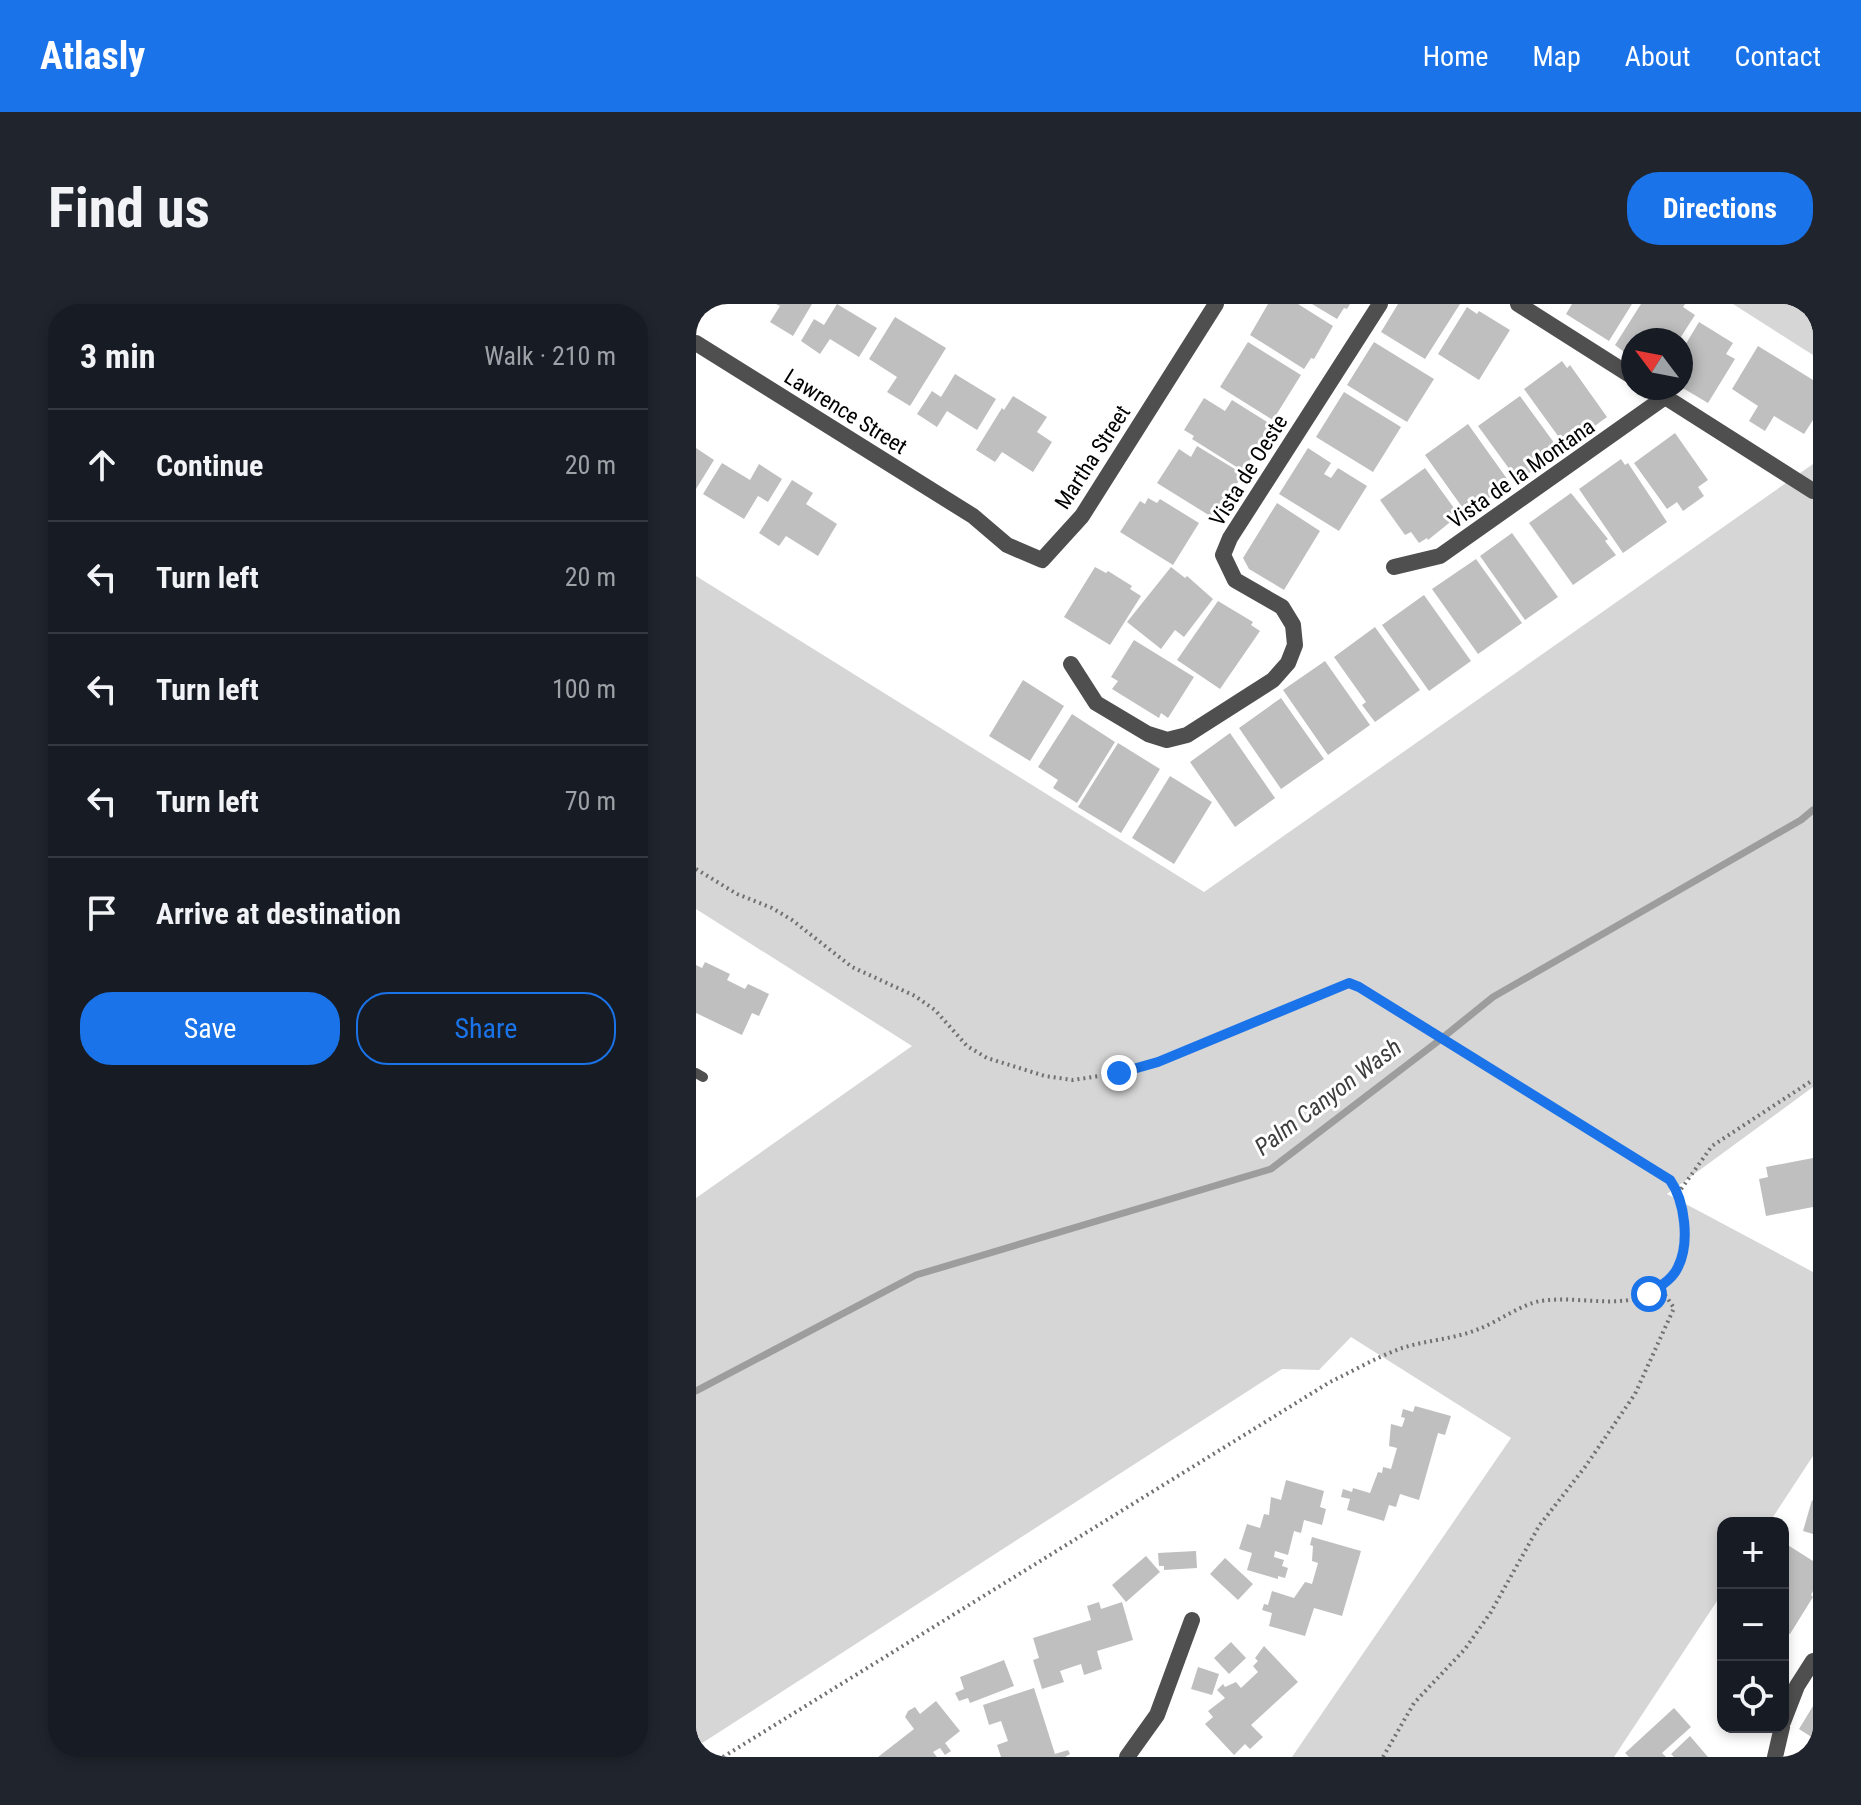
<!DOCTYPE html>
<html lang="en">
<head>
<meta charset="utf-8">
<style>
  :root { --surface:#171b24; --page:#20242c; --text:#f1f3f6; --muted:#9ea1a6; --line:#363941; --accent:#1a73e8 }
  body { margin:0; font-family:"Roboto Condensed",sans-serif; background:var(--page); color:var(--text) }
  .controls { position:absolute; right:24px; bottom:24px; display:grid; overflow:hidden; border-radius:16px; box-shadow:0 4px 12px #0003 }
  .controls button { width:72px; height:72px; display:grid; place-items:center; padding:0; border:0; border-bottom:2px solid var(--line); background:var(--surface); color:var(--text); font:40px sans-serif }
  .compass { position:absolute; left:925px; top:24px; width:72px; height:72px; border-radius:50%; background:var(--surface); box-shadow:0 4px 12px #0003; rotate:302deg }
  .stop { position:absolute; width:24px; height:24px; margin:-18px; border:6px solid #1a73e8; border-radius:50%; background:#fff }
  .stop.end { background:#1a73e8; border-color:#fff; box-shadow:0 2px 8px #0008 }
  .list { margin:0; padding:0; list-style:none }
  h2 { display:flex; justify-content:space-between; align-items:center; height:104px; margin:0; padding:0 32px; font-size:34px }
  h2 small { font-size:26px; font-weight:400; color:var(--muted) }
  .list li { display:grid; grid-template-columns:52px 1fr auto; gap:24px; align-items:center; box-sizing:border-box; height:112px; padding:0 32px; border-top:2px solid var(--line) }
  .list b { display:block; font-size:30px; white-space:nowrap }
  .list em { font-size:26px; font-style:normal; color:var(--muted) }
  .actions { display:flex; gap:16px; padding:24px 32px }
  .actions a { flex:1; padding:18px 0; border:2px solid var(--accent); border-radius:32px; text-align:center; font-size:28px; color:var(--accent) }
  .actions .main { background:var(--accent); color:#fff }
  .icon { flex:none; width:44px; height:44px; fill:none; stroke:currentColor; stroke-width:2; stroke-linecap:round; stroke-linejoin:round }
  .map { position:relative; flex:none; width:1117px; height:1453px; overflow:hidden; border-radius:32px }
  header { display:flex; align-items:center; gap:48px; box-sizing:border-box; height:112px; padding:0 40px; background:var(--accent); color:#fff }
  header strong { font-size:38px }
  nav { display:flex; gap:44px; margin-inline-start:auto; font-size:28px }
  .intro { display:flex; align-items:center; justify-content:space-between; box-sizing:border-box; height:192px; padding:0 48px }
  h1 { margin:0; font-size:56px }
  .button { padding:20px 36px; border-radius:32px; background:var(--accent); color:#fff; font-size:28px; font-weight:700 }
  main { display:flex; gap:48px; padding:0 48px }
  aside { flex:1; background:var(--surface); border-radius:32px; box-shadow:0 4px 12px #0003 }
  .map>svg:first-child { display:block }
</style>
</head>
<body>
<header>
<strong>Atlasly</strong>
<nav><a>Home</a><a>Map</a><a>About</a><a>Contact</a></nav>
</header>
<div class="intro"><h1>Find us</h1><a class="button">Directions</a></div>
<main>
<aside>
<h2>3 min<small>Walk · 210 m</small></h2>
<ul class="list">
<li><svg class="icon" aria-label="ahead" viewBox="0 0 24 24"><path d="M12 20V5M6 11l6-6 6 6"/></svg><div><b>Continue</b></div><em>20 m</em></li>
<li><svg class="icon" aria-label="left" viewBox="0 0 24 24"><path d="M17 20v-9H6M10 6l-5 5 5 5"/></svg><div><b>Turn left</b></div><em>20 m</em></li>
<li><svg class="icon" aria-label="left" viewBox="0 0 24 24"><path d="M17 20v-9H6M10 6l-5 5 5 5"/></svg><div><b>Turn left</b></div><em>100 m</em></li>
<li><svg class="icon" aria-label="left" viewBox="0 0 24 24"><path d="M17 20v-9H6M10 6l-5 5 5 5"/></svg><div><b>Turn left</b></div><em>70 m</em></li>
<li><svg class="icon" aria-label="arrive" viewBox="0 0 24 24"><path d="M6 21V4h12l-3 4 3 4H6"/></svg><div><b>Arrive at destination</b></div></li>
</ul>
<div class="actions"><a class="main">Save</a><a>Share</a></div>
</aside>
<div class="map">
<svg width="1117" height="1453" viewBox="0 0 1117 1453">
  <rect width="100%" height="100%" fill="#fff"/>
  <path fill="#d6d6d6" d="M1037 0H1117V51Z
    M1117 160V783L971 890 1117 968V1152L1073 1219H1027V1288L918 1453H596L815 1134 655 1033 623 1066 586 1065 0 1443V894L216 742 0 605V272L508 588Z"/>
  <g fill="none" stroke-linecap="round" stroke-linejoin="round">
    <path stroke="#9d9d9d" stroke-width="7" d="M0 1087 220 971 575 865 745 735 797 693 1105 516 1117 506"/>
  </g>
  <path fill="#bfbfbf" d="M80 0H116L97 32 74 18 84 2Z
    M141 0 181 24 163 53 134 35 124 50 105 37 118 15 128 21Z
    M572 0H602L637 22 618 55 615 54 608 65 554 31Z
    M616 0H654L651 5 648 4 641 15Z
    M702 0H764L729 55 685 28Z
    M876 0H936L913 37 870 10Z
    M945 0H989L987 3 999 11 983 36H937V55L919 41Z
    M771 3 781 10 783 7 814 26 783 76 742 50Z
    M199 13 250 44 214 102 191 88 201 73 173 55Z
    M1003 18 1037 39 1030 50 1039 55 1012 99 985 83V48Z
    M552 38 605 71 577 116 524 83Z
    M678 38 738 75 711 118 651 81Z
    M1062 42 1117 76V116L1108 130 1078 112 1069 127 1053 117 1062 102 1036 85Z
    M866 57 871 64 874 61 911 113 870 143 828 85Z
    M259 70 300 95 281 126 251 107 241 123 221 110 236 87 245 93Z
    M648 88 705 123 677 168 620 133Z
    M317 92 351 113 341 128 356 138 337 168 306 148 299 158 280 146 306 104 308 106Z
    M824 92 864 147 822 177 782 122Z
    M508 94 529 107 536 96 576 121 547 167 496 135 498 132 488 126Z
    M772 120 814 179 771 210 729 151Z
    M979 129 1012 176 1002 183 1008 192 987 207 981 198 971 205 938 159Z
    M501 142 547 170 519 215 461 179 483 145 495 153Z
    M0 144 18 156 0 185Z
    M612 144 635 159 628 170 635 174 642 164 671 182 643 227 583 190Z
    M925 155 929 161 932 159 971 218 927 249 883 185Z
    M26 159 54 176 63 160 86 175 72 198 62 192 48 215 7 190Z
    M729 164 763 211 732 236 731 234 723 239 715 228 709 231 684 196Z
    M96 176 117 189 110 200 141 220 122 252 90 232 83 242 63 229Z
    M875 189 912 235 909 237 920 251 877 281 833 219Z
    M452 194 461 199 464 195 503 219 477 261 424 228 444 197 449 200Z
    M581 199 624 227 588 286 553 265 547 254Z
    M816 229 862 293 829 316 784 252Z
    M780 255 826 319 782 350 736 285Z
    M399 263 410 269 412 267 436 282 434 285 445 292 414 341 368 313Z
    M475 263 489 274 491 272 517 295 488 333 479 326 465 345 431 318Z
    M728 291 775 357 733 387 686 321Z
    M522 297 557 318 555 321 564 327 524 385 481 356Z
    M679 323 724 386 679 418 666 401 670 398 638 353Z
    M438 336 498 373 472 414 465 409 463 414 416 385 422 377 415 373Z
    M629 357 674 421 632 451 587 386Z
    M327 376 368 402 334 457 293 432Z
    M585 394 628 455 585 485 543 424Z
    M376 410 419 438 381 499 357 484 362 476 342 463Z
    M534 429 579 494 539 523 494 458Z
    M422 439 464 465 425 529 382 503Z
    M474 472 516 498 478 560 436 534Z
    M9 658 34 670 31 676 49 685 52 680 73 690 63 712 56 709 46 731 0 709V661L6 664Z
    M1117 854V903L1070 912 1063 875 1072 873 1070 863Z
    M719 1102 755 1112 749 1131 742 1129 723 1196 704 1190 700 1203 693 1201 688 1217 651 1206 654 1195 645 1193 647 1185 656 1188 657 1184 674 1189 682 1168 686 1169 687 1163 695 1165 701 1144 693 1142 695 1120 706 1123 709 1114 705 1113 707 1105 717 1108Z
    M590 1176 628 1187 624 1203 630 1205 626 1221 608 1216 605 1229 598 1227 592 1251 579 1247 578 1253 588 1256 586 1262 592 1264 589 1274 582 1272V1275L551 1266 556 1249 543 1245 551 1220 564 1224 568 1210 573 1211 575 1193 585 1196Z
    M1116 1196 1117 1197V1230L1107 1227Z
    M616 1233 665 1247 646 1312 618 1304 609 1332 573 1322 576 1309 566 1306 568 1300 572 1301 576 1287 598 1294 609 1278 616 1280 622 1259 616 1257 617 1242 614 1241Z
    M1087 1238 1117 1257V1287L1115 1291 1117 1293 1094 1330 1091 1329 1087 1335Z
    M500 1247 501 1264 468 1266V1262H463L462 1249Z
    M450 1252 464 1268 430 1298 416 1281Z
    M529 1254 557 1280 542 1296 514 1270Z
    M403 1298 405 1305 426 1298 437 1336 401 1347 406 1365 388 1371 385 1360 364 1367 368 1378 346 1385 337 1356 343 1354 337 1334 395 1316 391 1302Z
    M535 1338 550 1354 533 1370 518 1354Z
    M568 1342 602 1378 555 1421 567 1433 554 1445 549 1440 538 1451 509 1420 517 1413 512 1407 529 1394 521 1386 527 1380 529 1383 540 1378 545 1384 562 1368 557 1362 562 1357 559 1354Z
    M308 1356 318 1382 274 1399 272 1394 263 1397 259 1389 268 1385 264 1373Z
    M502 1363 523 1370 516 1391 495 1385Z
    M338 1384 359 1450 372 1446 374 1450 369 1453H305L301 1441 312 1437 305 1417 293 1421 287 1401Z
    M240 1397 264 1427 249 1439 255 1447 249 1451 244 1444 237 1448 241 1453H182L218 1425 209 1413 212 1407 219 1403 224 1410Z
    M1117 1402V1434L1103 1425Z
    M978 1404 995 1423 966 1449 970 1453H933L929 1449Z
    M994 1432 1012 1453H978L975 1450Z"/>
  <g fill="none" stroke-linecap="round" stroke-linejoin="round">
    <path stroke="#717171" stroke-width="4" stroke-dasharray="2 4" stroke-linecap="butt" d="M0 565 41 590 76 604 96 616 156 663 219 692 239 706 271 742 291 754 349 772 377 776 423 769 462 758 653 679 663 683 974 876 983 888
      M27 1453 634 1078C657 1067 681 1053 706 1044 731 1036 759 1035 783 1025 803 1017 824 1001 844 997 889 990 937 1012 973 976 996 952 986 917 983 888L1016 842 1117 776
      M687 1453 718 1399 769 1345 795 1308 843 1222 889 1163 939 1090 978 1004 963 982"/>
    <path stroke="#4f4f4f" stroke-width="10" d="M0 769 7 773"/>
    <path stroke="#4f4f4f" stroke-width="16" d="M822 0 937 73
      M0 39 277 212 311 241 346 256 386 212 520 0
      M955 84 1117 187
      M698 263 744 252 969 93
      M375 360 400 399 452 430 471 436 491 431 577 376 592 359 599 341 597 321 586 303 539 276 527 251 534 234 684 0
      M1087 1418 1101 1382 1117 1357
      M431 1453 461 1411 496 1316
      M1079 1453 1086 1423"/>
  </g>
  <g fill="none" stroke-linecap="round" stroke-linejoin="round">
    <path stroke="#1a73e8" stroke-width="10" d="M423 769 462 758 653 679 663 683 974 876C989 897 994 939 982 963 976 976 964 982 953 990"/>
  </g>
  <g text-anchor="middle" stroke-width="6" stroke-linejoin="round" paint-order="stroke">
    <g font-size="22" fill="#000" stroke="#fff">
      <text transform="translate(150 107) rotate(32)" y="8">Lawrence Street</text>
      <text transform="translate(396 153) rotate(-57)" y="8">Martha Street</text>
      <text transform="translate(552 166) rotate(-58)" y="8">Vista de Oeste</text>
      <text transform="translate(825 169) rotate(-35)" y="8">Vista de la Montana</text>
    </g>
    <g font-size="24" font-style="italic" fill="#3e3e3e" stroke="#fff">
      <text transform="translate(632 793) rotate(-37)" y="8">Palm Canyon Wash</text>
    </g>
  </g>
</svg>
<div class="controls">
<button>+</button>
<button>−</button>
<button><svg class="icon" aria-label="locate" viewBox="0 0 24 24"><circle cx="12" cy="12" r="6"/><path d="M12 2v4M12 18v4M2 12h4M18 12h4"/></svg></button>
</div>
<svg class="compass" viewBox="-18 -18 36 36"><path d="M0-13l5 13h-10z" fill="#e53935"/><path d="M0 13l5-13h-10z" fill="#9ea1a6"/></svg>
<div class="stop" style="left:953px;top:990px"></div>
<div class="stop end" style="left:423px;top:769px"></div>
</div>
</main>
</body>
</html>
